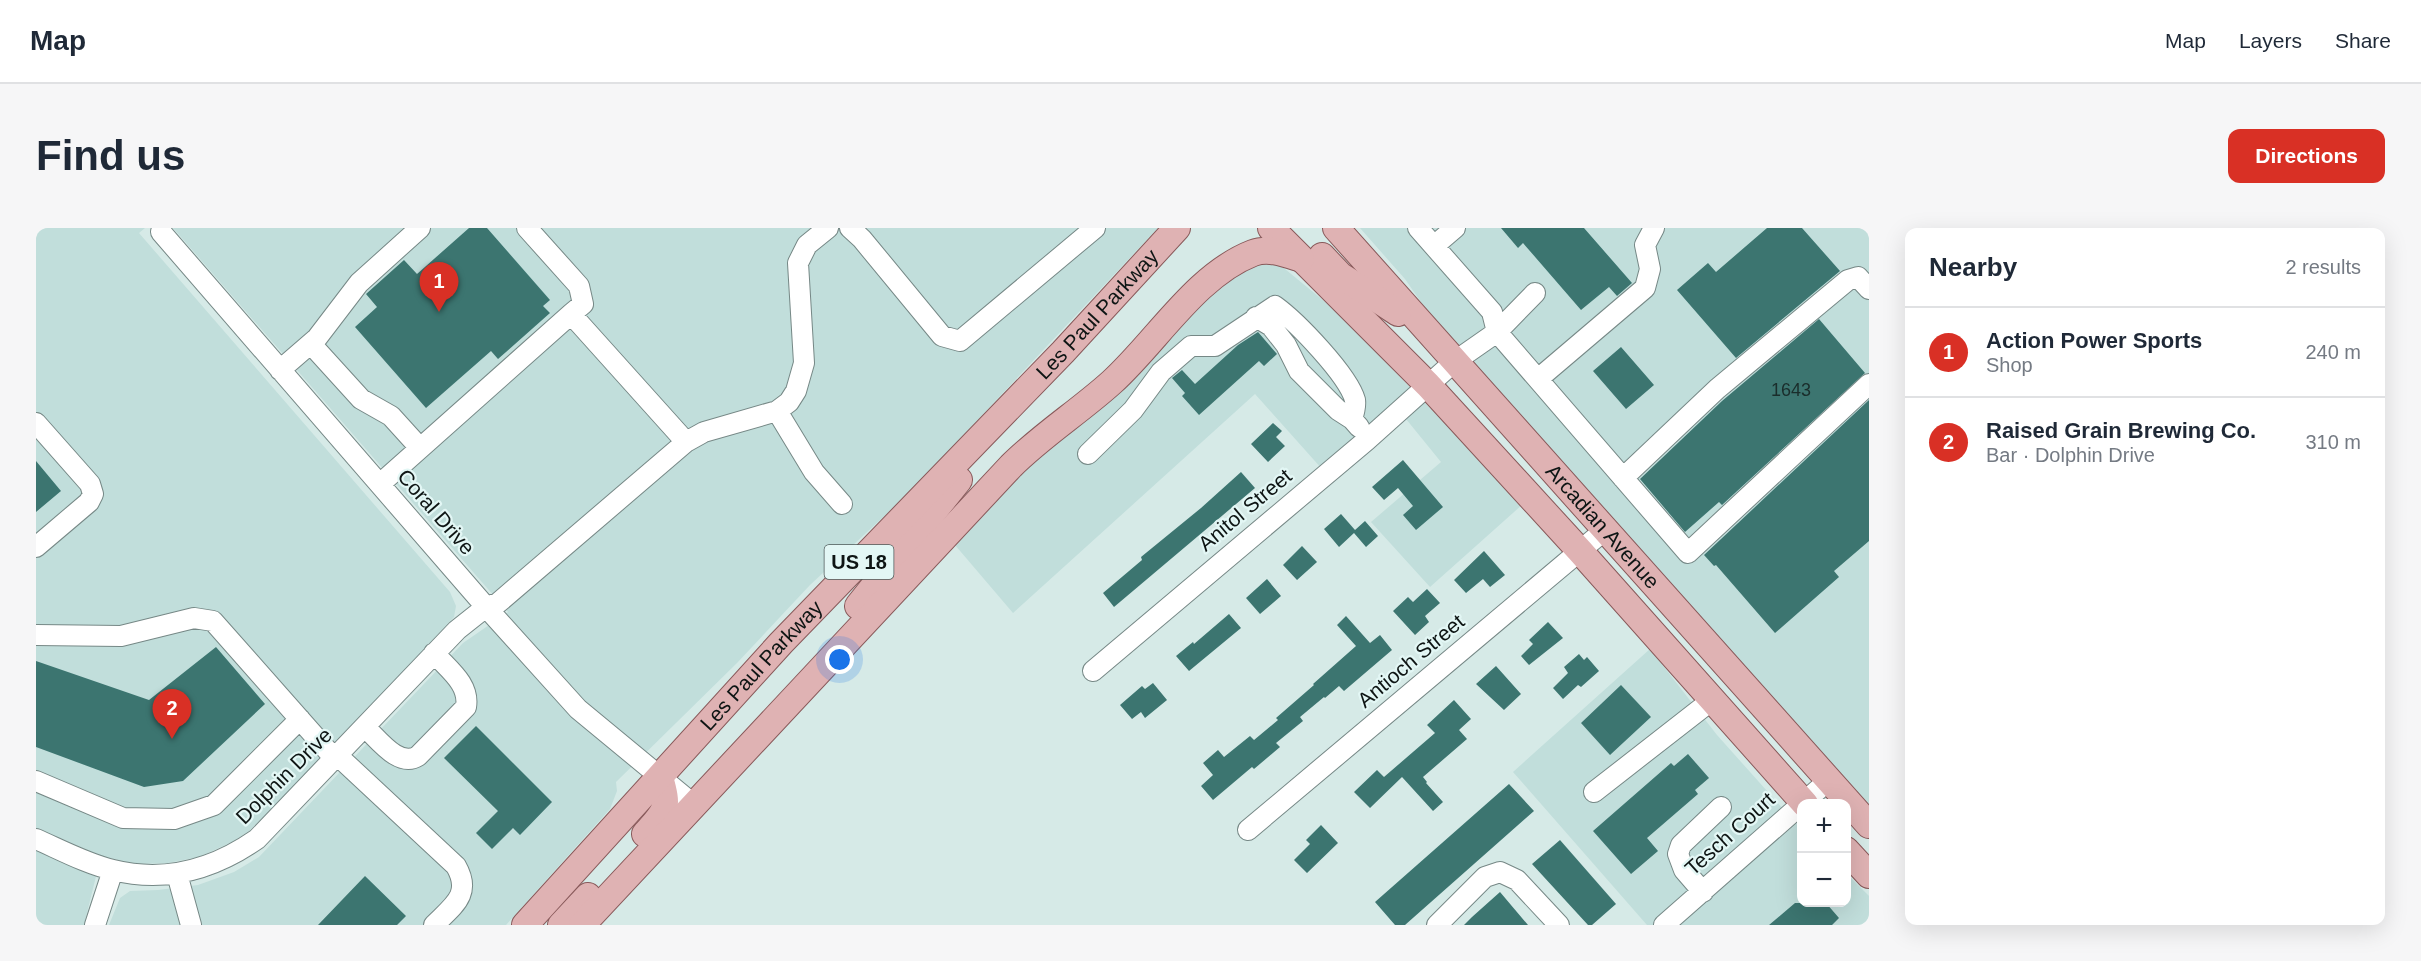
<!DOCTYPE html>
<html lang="en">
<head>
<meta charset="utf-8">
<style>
  :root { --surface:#fff; --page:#f6f6f7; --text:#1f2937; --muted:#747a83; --line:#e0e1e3; --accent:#d93025 }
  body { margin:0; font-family:Helvetica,sans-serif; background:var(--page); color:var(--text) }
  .controls { position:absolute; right:18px; bottom:18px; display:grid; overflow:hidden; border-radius:12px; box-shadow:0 6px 24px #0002 }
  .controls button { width:54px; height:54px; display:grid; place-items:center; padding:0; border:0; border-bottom:2px solid var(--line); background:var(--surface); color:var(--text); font:30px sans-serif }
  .you { position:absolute; left:804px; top:432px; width:21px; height:21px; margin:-15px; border:4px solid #fff; border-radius:50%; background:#1a73e8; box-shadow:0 0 0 9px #1a73e833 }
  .badge { display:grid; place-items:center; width:39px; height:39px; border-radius:50%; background:var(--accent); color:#fff; font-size:20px; font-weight:700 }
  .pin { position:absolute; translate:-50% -50px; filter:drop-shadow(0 2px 3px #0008) }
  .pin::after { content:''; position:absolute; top:32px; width:21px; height:18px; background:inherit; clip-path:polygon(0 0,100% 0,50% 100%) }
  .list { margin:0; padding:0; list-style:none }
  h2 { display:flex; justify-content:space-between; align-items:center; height:78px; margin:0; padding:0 24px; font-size:26px }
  h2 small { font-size:20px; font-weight:400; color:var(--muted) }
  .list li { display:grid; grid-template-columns:39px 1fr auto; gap:18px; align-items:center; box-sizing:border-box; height:90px; padding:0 24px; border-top:2px solid var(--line) }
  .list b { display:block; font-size:22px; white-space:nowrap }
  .list p { margin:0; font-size:20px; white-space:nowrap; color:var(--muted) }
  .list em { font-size:20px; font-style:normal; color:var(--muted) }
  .map { position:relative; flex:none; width:1833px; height:697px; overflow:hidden; border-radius:12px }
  header { display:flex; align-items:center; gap:36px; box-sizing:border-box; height:84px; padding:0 30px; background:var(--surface); border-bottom:2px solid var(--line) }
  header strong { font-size:28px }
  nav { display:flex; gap:33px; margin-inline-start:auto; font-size:21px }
  .intro { display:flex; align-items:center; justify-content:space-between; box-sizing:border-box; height:144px; padding:0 36px }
  h1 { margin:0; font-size:42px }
  .button { padding:15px 27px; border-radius:12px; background:var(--accent); color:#fff; font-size:21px; font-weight:700 }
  main { display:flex; gap:36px; padding:0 36px }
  aside { flex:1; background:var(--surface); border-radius:12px; box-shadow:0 6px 24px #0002 }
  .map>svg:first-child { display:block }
</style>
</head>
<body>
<header>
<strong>Map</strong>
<nav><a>Map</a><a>Layers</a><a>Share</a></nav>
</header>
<div class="intro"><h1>Find us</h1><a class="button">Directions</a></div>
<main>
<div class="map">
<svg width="1833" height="697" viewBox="0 0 1833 697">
  <rect width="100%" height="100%" fill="#d6eae7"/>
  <path fill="#c1dedb" d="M0 0H109L103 5 414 364 420 378 418 389 341 472 213 603 196 614 163 629 132 635 99 636 65 628 48 697H0Z
    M137 0H1122L870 268 774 357 701 435 580 554 581 563 574 581 470 697H73L84 670 94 663 122 662 162 657 198 644 223 629 427 415 472 384Z
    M1324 0H1833V582L1409 109 1369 51Z
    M1238 32 1299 82 1487 276 1394 359 1335 294 1405 234 1370 191 1358 180 1286 241 1219 166 977 385 919 317 1001 230 1205 36Z
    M1614 421 1681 507 1765 601 1766 674H1810L1811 646 1833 668V697H1611L1477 544Z"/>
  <path fill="#3c7570" d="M433 0H451L514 72 507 78 514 85 462 131 455 123 390 180 319 99 341 79 330 66 368 32 381 46Z
    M1465 0H1548L1596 55 1581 68 1573 59 1545 82 1487 15 1482 20Z
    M1731 0H1766L1804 43 1700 130 1641 62 1672 35 1680 44Z
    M1783 91 1829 145 1686 277 1683 274 1649 304 1604 251 1686 173Z
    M1222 104 1241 126 1228 138 1223 133 1163 187 1146 168 1149 165 1136 150 1146 142 1159 156 1202 117Z
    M1585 119 1618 157 1590 181 1557 143Z
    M1833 172V313L1798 343 1803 349 1739 405 1680 337 1678 338 1668 327Z
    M1237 195 1246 203 1240 209 1249 218 1232 234 1215 216Z
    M1367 232 1407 279 1380 302 1367 287 1377 278 1362 260 1348 272 1336 259Z
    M0 233 25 263 0 284Z
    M1205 244 1219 260 1078 379 1067 365 1106 332 1105 329 1165 280Z
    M1305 286 1319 302 1329 293 1342 308 1330 319 1318 305 1303 319 1288 301Z
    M1266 318 1281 334 1261 352 1247 337Z
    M1448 323 1469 347 1454 359 1447 351 1430 365 1418 352Z
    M1231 351 1245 368 1224 386 1210 370Z
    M1391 361 1404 375 1389 388 1393 394 1379 407 1357 383 1372 369 1377 374Z
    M1193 386 1205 400 1153 443 1140 428 1157 414 1158 416Z
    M1310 388 1334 415 1344 407 1356 422 1308 463 1303 458 1289 470 1288 469 1264 489 1267 493 1240 515 1244 519 1218 541 1216 539 1177 572 1165 558 1177 547 1167 535 1182 522 1188 529 1214 508 1218 512 1242 492 1240 490 1278 457 1277 456 1320 418 1301 397Z
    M1512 394 1527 410 1493 437 1485 428 1497 416 1493 412Z
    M180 419 229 476 147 553 108 559 0 519V433L113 472Z
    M1543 426 1548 432 1551 429 1563 443 1545 459 1542 457 1527 471 1517 460 1532 445 1528 439Z
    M1460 438 1485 466 1468 482 1440 456Z
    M1117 455 1131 472 1109 490 1105 484 1096 491 1084 477 1106 458 1109 461Z
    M1585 457 1615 489 1574 527 1545 495Z
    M1418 472 1435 491 1423 502 1431 511 1387 549 1391 554 1390 555 1407 574 1397 583 1366 549 1334 580 1318 564 1341 542 1348 549 1399 505 1391 497Z
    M440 498 516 574 484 607 477 600 456 621 440 605 462 583 408 530Z
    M1652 526 1673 550 1659 562 1662 566 1611 610 1622 623 1595 646 1557 603 1635 535 1638 538Z
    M1473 556 1498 583 1369 697H1359L1339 674Z
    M1285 597 1302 615 1271 645 1258 632 1274 616 1270 612Z
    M1524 612 1580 676 1556 697H1552L1496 636Z
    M329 648 370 688 361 697H282Z
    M1464 664 1492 697H1428L1436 689Z
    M1759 675H1790L1803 690 1796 697H1733Z"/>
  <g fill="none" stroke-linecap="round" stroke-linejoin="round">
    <defs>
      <path id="minor" d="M491 0 543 58 547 76 535 86
        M814 0 826 11 906 108 924 113 1059 0
        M1382 0 1456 84 1461 104 1652 325 1833 156
        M125 4 450 379 542 481 657 576
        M1398 18 1419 0
        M1220 89 1235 98 1250 117 1263 143 1302 182 1316 191 1323 199
        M275 116 325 171 355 188 384 220
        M244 142 281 110 323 55 384 0
        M1502 151 1609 60 1614 41 1609 17 1618 0
        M741 183 778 244 806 276
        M0 195 54 256 57 266 53 274 0 319
        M1052 226 1097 182 1125 144 1155 118H1179L1239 78C1261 94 1312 147 1319 172 1320 178 1318 185 1316 191
        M1587 250 1681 161 1812 52 1822 49 1833 61
        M344 256 535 86 650 214
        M0 407 85 408 158 390 177 393 299 531
        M1057 443 1331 212 1418 134 1461 104 1499 65
        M329 499C343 512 363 540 382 528L430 479C434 456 412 441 398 425
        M302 528 420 638C436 666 418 677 398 697
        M0 553 87 590 138 591 178 577 264 491
        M1558 564 1676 472
        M1212 602 1570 301
        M0 611C25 622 51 636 77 642 129 655 178 641 221 611L421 402 450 379 462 375 650 214 668 204 741 183 753 174 760 163 768 135 762 35 771 17 792 0
        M141 646 155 697
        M1667 664 1648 642 1642 626 1645 617 1685 579
        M59 697 77 642
        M1401 697 1449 649 1464 644 1481 652 1523 697
        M1628 697 1793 552"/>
      <g id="major">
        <path d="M1235 0 1392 157 1544 323 1769 576"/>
        <path id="s1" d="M1300 0 1833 597"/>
        <path d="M1286 28 1304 47 1362 85"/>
        <path d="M822 378 923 252"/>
        <path d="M609 606C631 582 633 581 624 549"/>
        <path d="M1810 622 1833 647"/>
        <path id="s2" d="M489 697 745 415 1027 124 1141 0"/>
        <path d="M525 697 552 668"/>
        <path d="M546 697 975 238C1006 207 1044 183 1076 154 1121 113 1160 47 1217 25 1233 19 1250 26 1265 31"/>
      </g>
    </defs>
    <use href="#minor" stroke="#768886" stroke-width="22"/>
    <use href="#major" stroke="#88595a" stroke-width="28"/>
    <use href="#minor" stroke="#fff" stroke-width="20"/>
    <use href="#major" stroke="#dfb2b3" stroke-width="26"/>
  </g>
  <g text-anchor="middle" stroke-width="4.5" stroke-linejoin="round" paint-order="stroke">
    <g font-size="18" fill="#1a2d2b">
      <text x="1755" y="168">1643</text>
    </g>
    <rect fill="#e3f7f5" stroke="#4e5958" stroke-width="1.5" x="788.5" y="317" width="69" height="34" rx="4.5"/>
    <g font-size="20" font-weight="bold" fill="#0e1514">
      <text x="823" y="341">US 18</text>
    </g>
    <g font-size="21" fill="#0e1514" stroke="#e3f7f5">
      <text dy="7" stroke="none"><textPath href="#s2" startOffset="837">Les Paul Parkway</textPath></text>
      <text transform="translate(1209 282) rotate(-40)" y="7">Anitol Street</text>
      <text transform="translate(400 284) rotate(49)" y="7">Coral Drive</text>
      <text dy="7" stroke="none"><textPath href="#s1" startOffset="400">Arcadian Avenue</textPath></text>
      <text transform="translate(1375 433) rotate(-40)" y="7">Antioch Street</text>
      <text dy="7" stroke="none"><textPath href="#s2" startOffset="351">Les Paul Parkway</textPath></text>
      <text transform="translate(248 548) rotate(-45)" y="7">Dolphin Drive</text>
      <text transform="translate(1694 606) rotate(-42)" y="7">Tesch Court</text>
    </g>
  </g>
</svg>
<div class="controls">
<button>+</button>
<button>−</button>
</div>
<div class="you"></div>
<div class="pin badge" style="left:403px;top:84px">1</div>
<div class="pin badge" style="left:136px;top:511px">2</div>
</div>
<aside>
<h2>Nearby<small>2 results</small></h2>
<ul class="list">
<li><span class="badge">1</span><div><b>Action Power Sports</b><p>Shop</p></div><em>240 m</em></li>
<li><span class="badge">2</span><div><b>Raised Grain Brewing Co.</b><p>Bar · Dolphin Drive</p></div><em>310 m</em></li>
</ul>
</aside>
</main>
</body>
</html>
